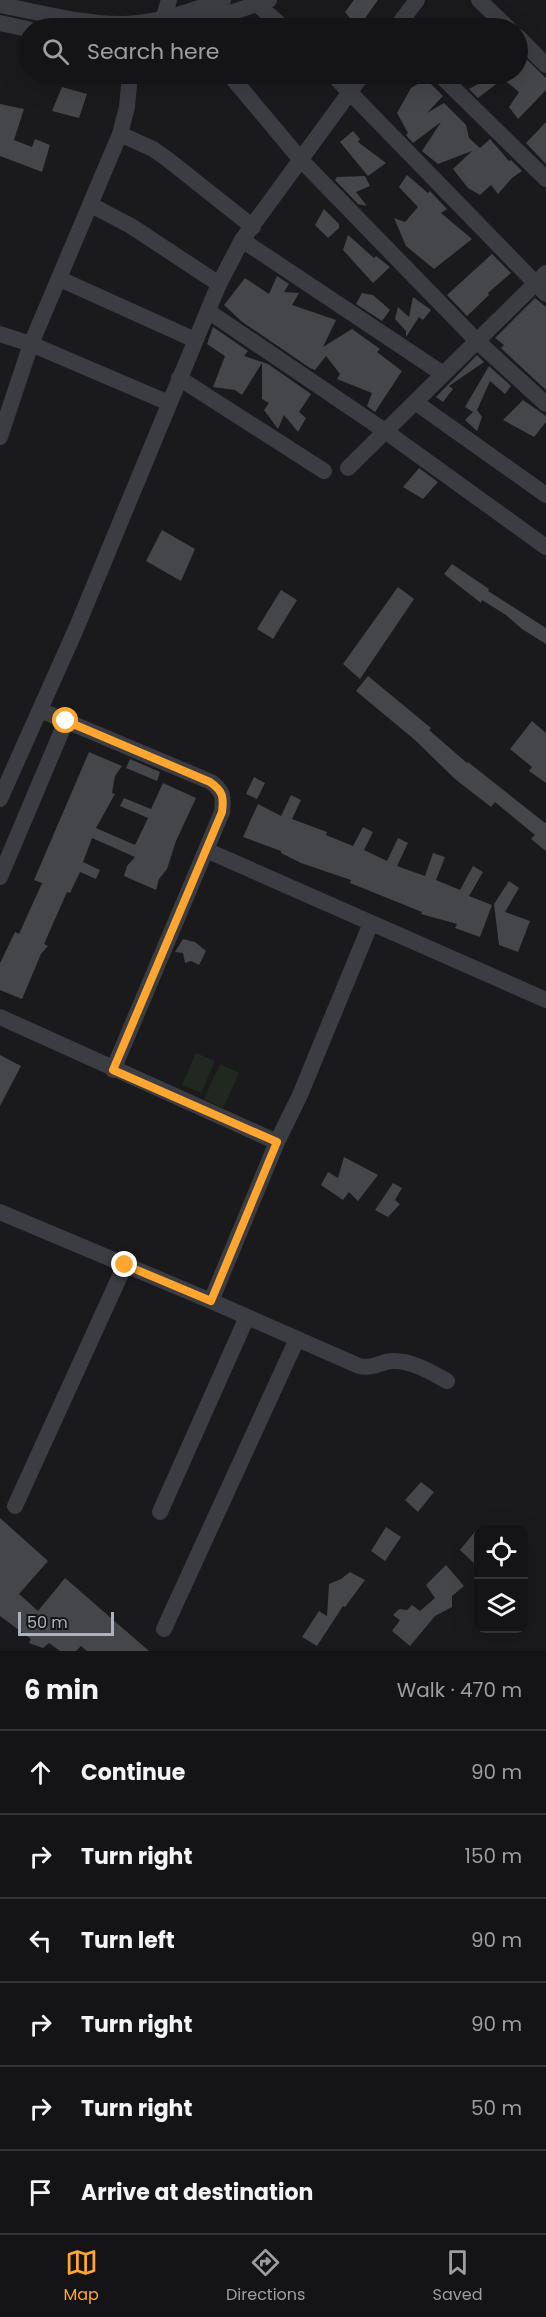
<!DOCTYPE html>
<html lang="en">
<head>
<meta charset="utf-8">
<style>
  :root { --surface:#141416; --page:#1d1d1f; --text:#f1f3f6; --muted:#9d9ea1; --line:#333335; --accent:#ffa630 }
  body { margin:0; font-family:Poppins,sans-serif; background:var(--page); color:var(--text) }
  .controls { position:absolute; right:18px; bottom:18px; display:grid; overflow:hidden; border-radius:12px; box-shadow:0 6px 24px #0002 }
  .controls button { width:54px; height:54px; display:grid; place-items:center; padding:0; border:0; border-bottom:2px solid var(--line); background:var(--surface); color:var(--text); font:30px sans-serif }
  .scale { position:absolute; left:18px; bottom:15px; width:96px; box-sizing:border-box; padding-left:6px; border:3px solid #acb3be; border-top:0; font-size:16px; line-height:21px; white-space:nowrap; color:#acb3be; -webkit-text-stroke:4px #151518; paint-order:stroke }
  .stop { position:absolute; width:18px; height:18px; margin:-14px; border:4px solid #ffa630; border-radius:50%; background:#fff }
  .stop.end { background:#ffa630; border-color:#fff; box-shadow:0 2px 6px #0008 }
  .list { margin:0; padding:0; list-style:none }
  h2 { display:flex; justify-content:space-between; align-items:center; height:78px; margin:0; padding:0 24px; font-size:26px }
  h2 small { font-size:20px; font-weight:400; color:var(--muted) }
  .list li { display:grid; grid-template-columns:39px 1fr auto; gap:18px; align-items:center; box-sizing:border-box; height:84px; padding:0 24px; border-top:2px solid var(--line) }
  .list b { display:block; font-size:22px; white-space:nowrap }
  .list em { font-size:20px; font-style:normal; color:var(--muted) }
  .icon { flex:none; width:33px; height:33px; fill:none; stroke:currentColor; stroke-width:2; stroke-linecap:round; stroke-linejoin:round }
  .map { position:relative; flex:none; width:546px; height:1651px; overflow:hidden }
  .search { position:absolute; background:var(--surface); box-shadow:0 6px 24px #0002; left:18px; right:18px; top:18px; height:66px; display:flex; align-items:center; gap:15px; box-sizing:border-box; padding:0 21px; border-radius:33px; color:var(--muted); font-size:22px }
  .sheet { height:582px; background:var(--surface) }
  nav { display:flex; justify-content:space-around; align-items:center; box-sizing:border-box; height:84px; border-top:2px solid var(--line); background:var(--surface); font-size:16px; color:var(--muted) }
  nav a { display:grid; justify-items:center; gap:3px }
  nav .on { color:var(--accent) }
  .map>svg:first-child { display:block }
</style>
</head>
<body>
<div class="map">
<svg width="546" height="1651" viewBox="0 0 546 1651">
  <rect width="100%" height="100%" fill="#1a1a1d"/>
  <path fill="#1f2920" d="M196 1053 215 1061 201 1093 182 1085Z
    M220 1064 239 1073 223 1108 204 1099Z"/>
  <path fill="#44464a" d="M354 0H378L358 28 345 12Z
    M518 51 546 78V90L518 119 509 107 519 92 503 79 478 98 469 89 496 74H518Z
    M426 79 443 96 427 113 444 103 466 125 469 138 480 148 490 139 509 161 511 160 522 171 512 178 498 194 491 185 480 195 468 188 453 169 472 151 438 164 422 151 441 122 413 143 406 135 408 133 397 113 411 88Z
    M62 87 87 94 79 118 52 111Z
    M0 104 24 109 14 140 32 147 35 139 50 145 42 172 0 156Z
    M546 122V164L526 143Z
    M353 131 360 139 358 142 386 163 368 176 340 142Z
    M407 175 428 193 430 191 447 209 441 213 472 239 434 269 406 246 394 218 405 222 418 207 399 187Z
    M365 176 370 186 356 192 367 206 358 204 335 180 337 177Z
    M324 209 339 224V228L328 238 315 225Z
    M348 235 374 258 376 256 390 267 373 283 343 250Z
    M492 254 511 273 488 293 489 295 467 316 447 295Z
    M277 276 289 284 284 292 299 293 292 305 336 320 323 347 352 329 380 349 377 352 402 371 375 412 367 406 372 393 337 379 340 374 326 356 315 370 310 368 241 321 224 305 245 278 269 294Z
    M362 293 373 295 390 310 382 321 356 304Z
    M413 297 431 310 423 320 419 317 406 337V331L395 319 398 307 409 317Z
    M535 298 546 307V390L504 351 501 348 504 345 495 338Z
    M213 327 248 351 244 356 268 364 311 394 299 412 306 418 298 432 284 415 278 429 264 410 269 403 262 399V363L242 395 235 390 213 387 225 356 207 344Z
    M477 355 484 362 449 386 453 389 443 402 436 397Z
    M489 366 511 386 505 394 490 381 477 410 482 417 477 431 465 420 473 412 465 407Z
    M523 400 546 416V422L534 437 503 420Z
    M419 468 438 482 423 499 403 487Z
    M162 530 195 549 181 581 146 561Z
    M452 564 489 589 488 591 546 628V644L522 629 506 615 482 600 481 603 444 574Z
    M398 587 414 599 360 679 343 664Z
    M281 590 297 600 273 639 257 629Z
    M368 676 431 728 429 730 467 763 468 762 545 823 546 822V851L531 839 535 835 495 802 491 807 455 779 415 740 356 691Z
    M532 721 546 733V783L529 771 532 767 510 749Z
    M89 752 122 766 115 776 112 793 115 794 96 828 135 845 148 818 120 806 124 798 151 809 163 783 196 798 176 841 167 869 159 879 156 890 124 876 127 866 135 857 92 838 83 862 100 870 96 879 80 872 70 893 67 892 44 944 48 946 41 954 22 999 0 990V963L15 932 19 934 42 883 34 880Z
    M130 759 160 772 157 781 126 768Z
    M254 777 265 783 257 799 246 794Z
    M291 795 301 800 292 819 327 832 326 835 353 846 363 827 373 832 364 850 387 861 398 838 408 843 397 866 425 876 433 853 445 857 436 880 460 890 473 866 483 872 469 896 492 905 480 937 455 928 457 924 421 914 422 912 350 883 351 880 301 863 281 853V851L243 837 258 804 281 816Z
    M509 881 519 888 505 912 530 921 518 952 499 945 494 904Z
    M183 939 195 942 206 951 199 965 191 961 185 963 183 953 175 952Z
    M0 1055 21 1066 0 1106Z
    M344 1157 378 1175 358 1201 349 1192 343 1200 321 1185 328 1172 338 1178Z
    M393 1183 402 1188 395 1200 400 1204 388 1217 375 1210Z
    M421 1482 434 1492 418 1512 405 1500Z
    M0 1518 48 1561 19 1594 38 1611 65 1578 149 1651H87L81 1646 76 1651H60L49 1643 43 1648 29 1643 31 1639 0 1616Z
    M386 1527 401 1537 385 1561 371 1551Z
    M478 1528V1567L460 1550Z
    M446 1565 464 1586 452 1596V1607L435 1616 410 1646 392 1631 400 1620 393 1615 399 1609 407 1610 412 1605 420 1611 435 1598 426 1585Z
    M350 1572 365 1580 345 1607 343 1606 317 1646 302 1637 319 1611 327 1616 329 1584 341 1579Z"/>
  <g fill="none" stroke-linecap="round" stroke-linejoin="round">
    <path stroke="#3b3d43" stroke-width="16" d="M479 0 508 28
      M257 4 284 28
      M0 5C39 12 85 25 124 24 158 23 191 11 223 0
      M163 19 169 0
      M0 23 28 29
      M185 28 269 0
      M396 28 417 0
      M518 37 546 65
      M229 74 301 160 477 341 546 404
      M332 74 546 294
      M439 74 546 179
      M120 134 153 149 166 158 253 227
      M91 205 131 226 219 284
      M242 240 443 374
      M60 279 195 340
      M208 311 385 431 546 547
      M0 334 31 344 169 403
      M179 378 324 471
      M415 402 546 495
      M0 437 31 344 120 134 127 107 130 74
      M348 468 546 273
      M40 710 211 782C223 791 224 797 222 812L113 1070
      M0 799 76 629 219 284 242 240 363 74
      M206 850 546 1000
      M0 877 66 721
      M0 1017 277 1142
      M0 1212 211 1301 277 1142 300 1095 371 923
      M211 1301 359 1366C375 1369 379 1362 392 1361 411 1360 431 1372 447 1381
      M15 1506 125 1265
      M160 1512 247 1317
      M164 1629 297 1339"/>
  </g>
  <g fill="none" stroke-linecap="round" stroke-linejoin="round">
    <path stroke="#ffa630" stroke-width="8" d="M66 721 210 782C223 791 224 797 222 812L113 1070 277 1142 211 1301 125 1265"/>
  </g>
</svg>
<div class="controls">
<button><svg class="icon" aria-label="locate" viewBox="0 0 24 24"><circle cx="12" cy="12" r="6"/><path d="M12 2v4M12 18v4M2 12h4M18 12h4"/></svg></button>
<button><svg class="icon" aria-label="layers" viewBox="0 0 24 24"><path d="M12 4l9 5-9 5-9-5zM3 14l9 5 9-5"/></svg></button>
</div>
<div class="scale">50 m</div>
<div class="stop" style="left:66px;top:721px"></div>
<div class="stop end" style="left:125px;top:1265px"></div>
<div class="search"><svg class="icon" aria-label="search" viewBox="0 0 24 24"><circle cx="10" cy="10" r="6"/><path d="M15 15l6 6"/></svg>Search here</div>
</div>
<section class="sheet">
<h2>6 min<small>Walk · 470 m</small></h2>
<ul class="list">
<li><svg class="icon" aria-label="ahead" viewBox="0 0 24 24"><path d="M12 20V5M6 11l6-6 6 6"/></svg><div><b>Continue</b></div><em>90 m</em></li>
<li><svg class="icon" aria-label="right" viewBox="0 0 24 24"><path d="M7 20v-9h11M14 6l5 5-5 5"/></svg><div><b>Turn right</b></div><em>150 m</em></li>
<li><svg class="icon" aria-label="left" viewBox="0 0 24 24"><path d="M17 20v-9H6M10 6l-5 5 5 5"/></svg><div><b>Turn left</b></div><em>90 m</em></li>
<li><svg class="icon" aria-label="right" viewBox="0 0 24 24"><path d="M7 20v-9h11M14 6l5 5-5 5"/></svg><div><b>Turn right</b></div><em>90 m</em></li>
<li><svg class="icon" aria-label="right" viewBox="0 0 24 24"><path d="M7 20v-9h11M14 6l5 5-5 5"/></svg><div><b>Turn right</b></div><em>50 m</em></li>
<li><svg class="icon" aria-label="arrive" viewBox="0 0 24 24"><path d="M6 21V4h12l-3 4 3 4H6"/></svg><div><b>Arrive at destination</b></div></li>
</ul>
</section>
<nav>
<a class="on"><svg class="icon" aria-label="map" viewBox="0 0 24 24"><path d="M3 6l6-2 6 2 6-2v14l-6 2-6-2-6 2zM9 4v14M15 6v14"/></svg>Map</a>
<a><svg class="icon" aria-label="directions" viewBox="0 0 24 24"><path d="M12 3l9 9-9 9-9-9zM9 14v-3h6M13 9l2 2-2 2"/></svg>Directions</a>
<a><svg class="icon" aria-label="saved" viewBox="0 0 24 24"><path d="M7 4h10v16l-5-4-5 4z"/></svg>Saved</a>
</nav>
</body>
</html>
